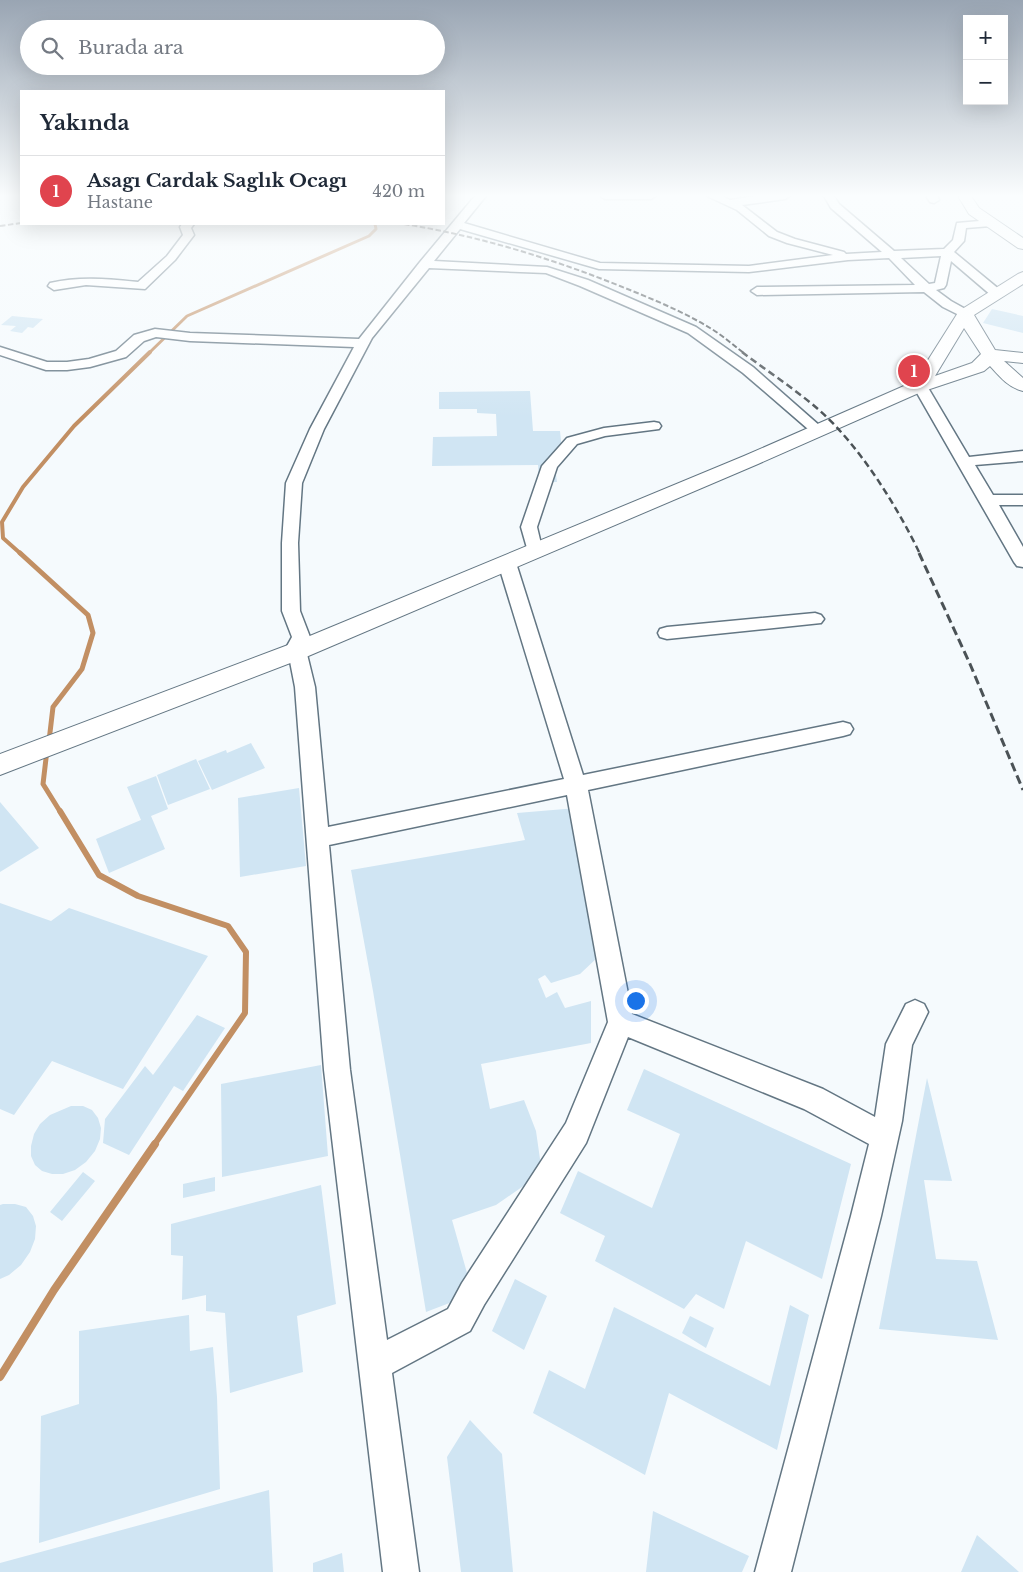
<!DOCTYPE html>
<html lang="tr">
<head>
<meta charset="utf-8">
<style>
  :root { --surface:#fff; --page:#f6f6f7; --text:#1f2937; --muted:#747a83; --line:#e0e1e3; --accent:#111827 }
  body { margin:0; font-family:"Libre Baskerville",serif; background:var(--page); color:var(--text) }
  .controls { position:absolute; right:15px; top:15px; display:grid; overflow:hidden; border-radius:0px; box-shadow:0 5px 20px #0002 }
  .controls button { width:45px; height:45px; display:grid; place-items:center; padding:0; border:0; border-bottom:1px solid var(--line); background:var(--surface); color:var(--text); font:25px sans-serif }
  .you { position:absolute; left:635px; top:1000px; width:18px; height:18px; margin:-12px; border:4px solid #fff; border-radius:50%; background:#1a73e8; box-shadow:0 0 0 8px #1a73e833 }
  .badge { display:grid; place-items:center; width:32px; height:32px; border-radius:50%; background:var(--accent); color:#fff; font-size:16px; font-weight:700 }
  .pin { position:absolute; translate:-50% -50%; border:2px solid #fff; box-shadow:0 1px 5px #0006 }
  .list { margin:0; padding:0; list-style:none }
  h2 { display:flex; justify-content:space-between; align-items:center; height:65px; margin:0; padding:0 20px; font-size:21px }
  h2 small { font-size:16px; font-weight:400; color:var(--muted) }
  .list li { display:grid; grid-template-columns:32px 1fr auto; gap:15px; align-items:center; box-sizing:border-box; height:70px; padding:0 20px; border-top:1px solid var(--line) }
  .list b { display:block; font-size:19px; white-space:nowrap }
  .list p { margin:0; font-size:16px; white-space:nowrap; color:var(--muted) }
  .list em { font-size:16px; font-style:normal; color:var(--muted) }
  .icon { flex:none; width:28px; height:28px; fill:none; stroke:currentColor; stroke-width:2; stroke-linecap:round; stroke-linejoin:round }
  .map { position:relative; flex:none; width:1023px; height:1572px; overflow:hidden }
  .search { position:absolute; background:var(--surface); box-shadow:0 5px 20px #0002; left:20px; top:20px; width:425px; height:55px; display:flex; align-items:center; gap:12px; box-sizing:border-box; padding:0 18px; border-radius:28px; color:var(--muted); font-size:19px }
  .panel { position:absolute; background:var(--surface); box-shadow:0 5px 20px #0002; left:20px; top:90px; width:425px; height:135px; border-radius:0px }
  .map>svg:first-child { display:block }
</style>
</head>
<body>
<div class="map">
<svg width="1023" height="1572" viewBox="0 0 1023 1572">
  <rect width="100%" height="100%" fill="#f5fafd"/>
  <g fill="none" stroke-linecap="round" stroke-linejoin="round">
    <path stroke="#c28f63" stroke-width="3" d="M149 353 187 316 369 236 376 229 375 224"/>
    <path stroke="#c28f63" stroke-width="4" d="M21 554 3 538 2 522 23 487 74 426 150 352"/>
    <path stroke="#c28f63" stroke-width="5" d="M20 553 88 615 93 633 82 669 53 707 49 741
      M47 750 43 784 61 813"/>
    <path stroke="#c28f63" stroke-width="6" d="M60 811 99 875 138 896 228 926 246 952 245 1013 154 1145"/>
    <path stroke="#c28f63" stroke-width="8" d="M0 1377 54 1290 155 1144"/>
  </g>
  <path fill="#d0e5f3" d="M992 309 1023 316V333L983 323Z
    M12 316 43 319 33 328 28 327 22 333 10 331 16 326 1 325Z
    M530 391 533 431H560L563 460H554L557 482H539L538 465 432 466 433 437 497 436 496 414 477 413V409H439V392Z
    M251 743 265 768 212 790 198 761 226 750 227 753Z
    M196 759 210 789 168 805 157 775Z
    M156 776 168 809 151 816 165 849 109 873 96 839 148 817 141 820 127 787Z
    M299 788 306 866 240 877 238 798Z
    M0 802 39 848 0 872Z
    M577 808 598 957 580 974 551 983 545 975 538 979 546 998 557 992 565 1008 591 1001V1043L481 1064 490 1109 524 1100 536 1131 542 1173 496 1205 452 1220 473 1294 426 1312 373 991 351 870 525 840 517 813Z
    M0 903 51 921 69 908 208 956 123 1089 52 1061 14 1115 0 1109Z
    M197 1015 225 1028 183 1091 174 1086 129 1155 103 1143 105 1119 145 1066 153 1075Z
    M321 1065 328 1156 222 1177 221 1084Z
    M644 1069 851 1164 822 1279 746 1241 724 1309 696 1294 684 1309 595 1261 605 1236 560 1213 578 1171 652 1208 680 1134 627 1110Z
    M927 1078 952 1181 924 1180 936 1259 977 1261 998 1340 879 1329Z
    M71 1106H83L92 1110 98 1118 101 1128 100 1139 95 1151 86 1162 75 1170 63 1174H52L42 1171 35 1165 31 1156V1146L34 1134 40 1124 50 1115Z
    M83 1172 95 1181 62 1221 50 1212Z
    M215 1177V1191L183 1198V1184Z
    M321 1185 336 1304 297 1316 303 1372 230 1393 225 1313 206 1311V1295L182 1300 183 1256 171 1255V1224Z
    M3 1204H15L26 1207 33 1216 36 1226 35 1239 30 1252 21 1265 9 1275 0 1279V1205Z
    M515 1279 547 1296 524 1350 492 1331Z
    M790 1305 809 1315 777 1450 669 1393 645 1475 533 1413 549 1370 585 1389 614 1307 770 1386Z
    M189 1315 190 1351 213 1347 217 1397 220 1489 39 1543 41 1416 79 1404V1331Z
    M690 1316 714 1328 706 1348 682 1333Z
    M470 1420 502 1454 513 1572H461L447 1457Z
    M269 1490 273 1572H0V1563Z
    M653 1511 749 1556 742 1572H646Z
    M977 1535 1019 1572H961Z
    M342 1553 344 1572H313V1563Z"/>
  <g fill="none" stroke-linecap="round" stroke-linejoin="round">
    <defs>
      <path id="street" d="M475 196H486L464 223 600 263 749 266 833 255 787 243 769 236 737 210 707 196H722L730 200 756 196H790L785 199 742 205 777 232 795 239 844 252 846 254 882 252 831 208 824 196H834L839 204 894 251 944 249 953 240 957 223 991 220 996 223 991 226 966 228 964 241 954 252 1000 290 1002 293 1000 296H992L951 261 946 285 944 288 936 290 951 301 969 311 971 314 965 318 943 307 924 292 757 295 751 291 757 287 915 285 889 258 848 260 749 272 599 269 460 229 434 261 547 267 588 280 696 327 753 367 820 426 818 429H808L743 373 688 333 580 286 546 273 429 268 372 338 324 429 302 483 298 543 300 611 310 637 305 646 315 687 328 827 564 779 498 563 501 559 507 558 513 559 516 563 583 775 843 722 850 724 853 729 850 734 843 736 588 790 632 1014 823 1089 875 1117 886 1044 906 1004 915 1000 924 1004 928 1012 912 1045 902 1121 881 1216 791 1572H755L851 1216 869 1144 804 1109 628 1037 586 1143 484 1305 470 1331 392 1373 419 1572H383L324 1070 295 687 287 646 292 637 282 611V543L286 483 310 429 354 347 190 341 156 337 144 341 126 357 90 367 67 370H46L0 355V347L47 362H67L89 359 116 351 134 335 155 329 190 333 359 339 420 262ZM941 256 935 283 929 284 901 258ZM567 795 608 1022 566 1123 462 1283 448 1309 387 1340 350 1070 329 845Z
        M600 196H656L651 199H605Z
        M926 196H937L939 200 934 203 930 202Z
        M182 224H194L191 228 194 235 175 260 145 289 86 285 54 290 48 286 50 283C80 276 108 279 138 282L167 256 183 235 180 227Z
        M920 382 927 386 969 457 1023 451V461L975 465 993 495H1023V505H999L1023 547V567L1017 566 1014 562 913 386Z
        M654 422 659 423 661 426 659 429 605 436 577 444 557 467 537 527 541 544 539 548H527L521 527 542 466 567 438 604 428Z
        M815 613 821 615 824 619 821 623 667 639 660 637 658 633 660 629 667 627Z"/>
      <path id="secondary" d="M958 196H971L979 208 1023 238V249L1018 248 969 214Z
        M1023 272V284L974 315 995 350 1023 353V363L1004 361 1023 378V391C1009 388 999 376 990 366L984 371 921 392 758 464 306 657 0 775V754L288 645 744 456 904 386C905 380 918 374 923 368L959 311 1018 274ZM964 328 981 354 972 363 935 376Z"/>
    </defs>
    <use href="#street" stroke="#637683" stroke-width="3"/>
    <use href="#secondary" stroke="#637683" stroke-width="2"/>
    <use href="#street" fill="#fff" fill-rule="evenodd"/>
    <use href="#secondary" fill="#fff" fill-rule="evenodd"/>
    <path stroke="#4b5256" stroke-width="2" stroke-dasharray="5.5 2.5" stroke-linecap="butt" d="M404 224C479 236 550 258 620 286 650 298 682 311 710 328 722 335 733 345 744 353
      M0 226 21 223"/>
    <path stroke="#4b5256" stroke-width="2.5" stroke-dasharray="7 4" stroke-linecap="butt" d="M742 352C767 371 795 389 819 410 859 445 897 506 920 554"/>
    <path stroke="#4b5256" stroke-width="3" stroke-dasharray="9 4.5" stroke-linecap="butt" d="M919 553 970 664 1023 790"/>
  </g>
  <linearGradient id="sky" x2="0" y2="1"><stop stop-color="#99a5b3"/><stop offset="0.47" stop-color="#fafdfe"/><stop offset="1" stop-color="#fafdfe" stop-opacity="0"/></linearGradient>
  <rect width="1023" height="417" fill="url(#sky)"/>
</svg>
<div class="controls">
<button>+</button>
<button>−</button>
</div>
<div class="you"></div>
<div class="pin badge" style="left:914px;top:371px;background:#e0444e">1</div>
<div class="search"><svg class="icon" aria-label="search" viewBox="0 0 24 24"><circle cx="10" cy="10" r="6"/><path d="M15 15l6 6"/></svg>Burada ara</div>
<section class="panel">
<h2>Yakında<small></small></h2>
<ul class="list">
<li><span class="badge" style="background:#e0444e">1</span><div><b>Asagı Cardak Saglık Ocagı</b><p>Hastane</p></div><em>420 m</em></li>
</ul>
</section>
</div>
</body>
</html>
